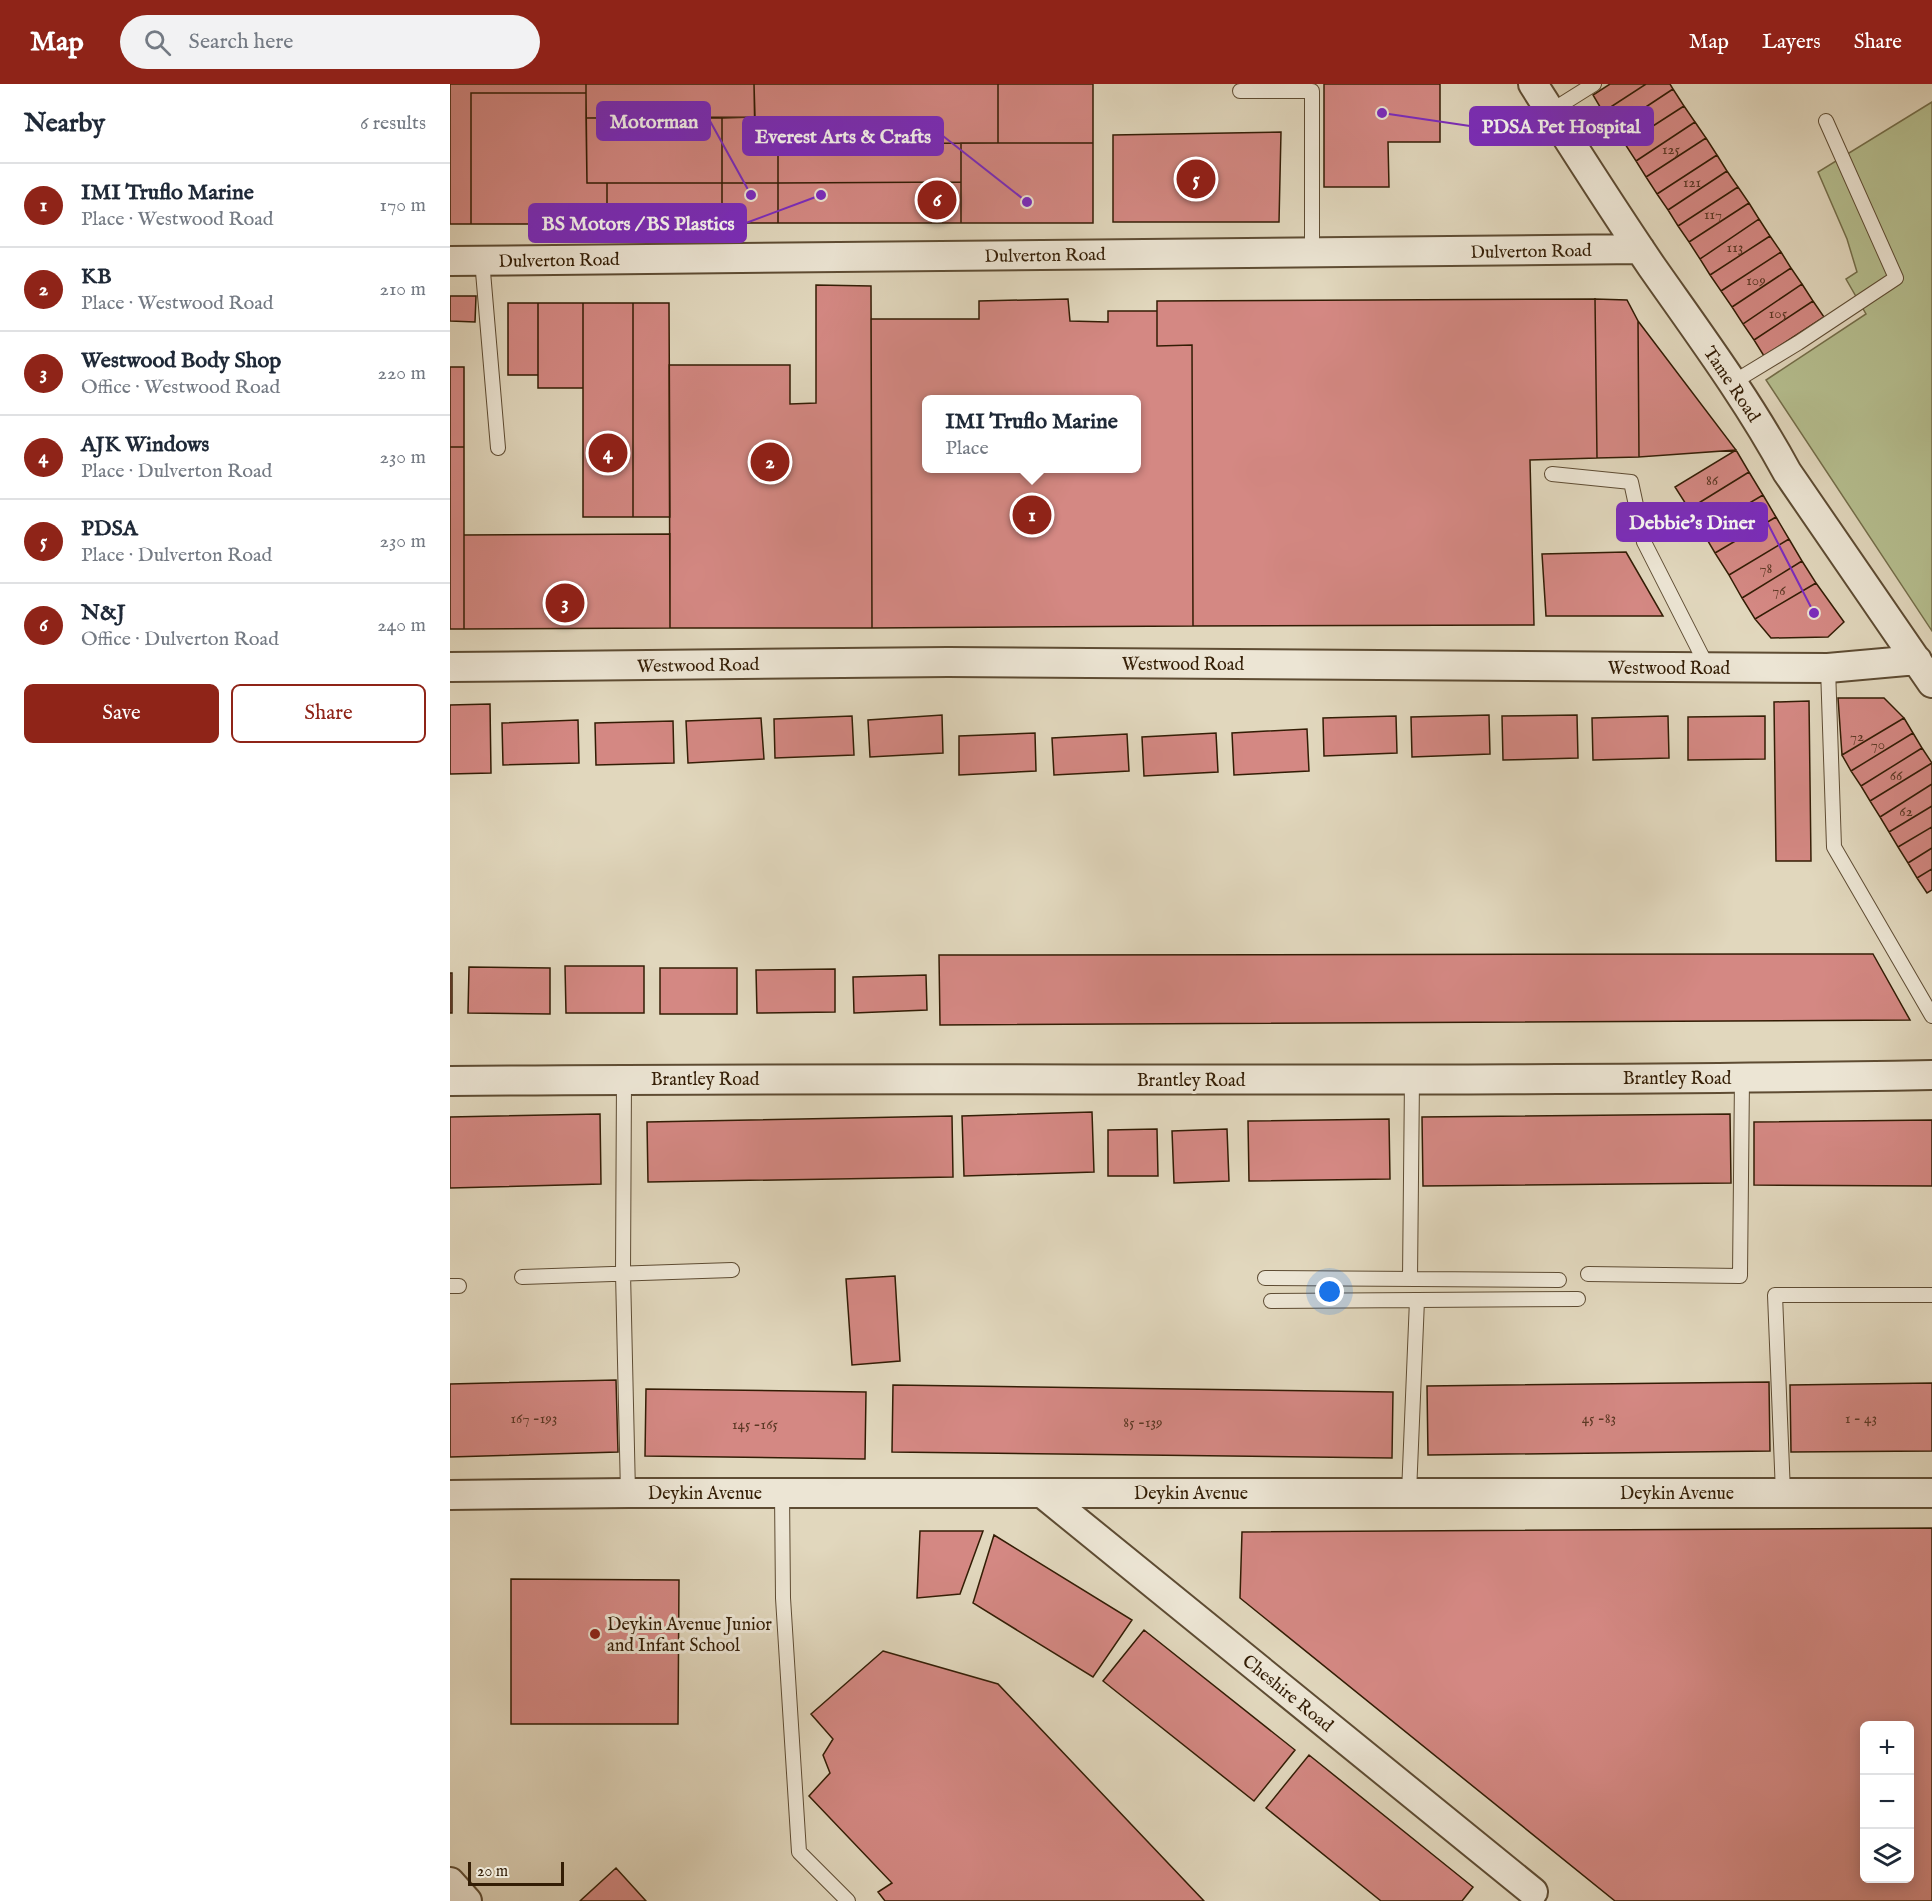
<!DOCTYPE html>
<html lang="en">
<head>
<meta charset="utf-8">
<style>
  :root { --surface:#fff; --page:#f2f2f3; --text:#1f2937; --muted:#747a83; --line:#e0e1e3; --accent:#8f2418 }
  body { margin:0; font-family:"IM FELL English",serif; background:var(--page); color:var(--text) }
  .controls { position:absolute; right:18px; bottom:18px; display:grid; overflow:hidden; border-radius:9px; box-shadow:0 3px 15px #0003 }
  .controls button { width:54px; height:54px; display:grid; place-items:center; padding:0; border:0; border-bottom:2px solid var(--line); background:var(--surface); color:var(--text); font:30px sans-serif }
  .scale { position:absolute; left:18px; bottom:15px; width:96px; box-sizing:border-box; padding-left:6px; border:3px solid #331d05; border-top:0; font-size:16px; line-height:21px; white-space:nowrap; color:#331d05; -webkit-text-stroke:4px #ece5d4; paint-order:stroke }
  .you { position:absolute; left:880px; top:1208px; width:21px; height:21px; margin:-15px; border:4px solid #fff; border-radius:50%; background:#1a73e8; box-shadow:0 0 0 9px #1a73e833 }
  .badge { display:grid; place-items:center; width:39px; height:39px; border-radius:50%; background:var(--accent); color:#fff; font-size:20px; font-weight:700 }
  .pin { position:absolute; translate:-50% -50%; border:3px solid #fff; box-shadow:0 2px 6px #0006 }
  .popup { position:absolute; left:472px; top:311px; width:219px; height:78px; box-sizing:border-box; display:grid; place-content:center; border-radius:9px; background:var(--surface); filter:drop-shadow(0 2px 4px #0005); font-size:20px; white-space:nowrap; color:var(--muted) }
  .popup b { font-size:22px; color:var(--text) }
  .popup::after { content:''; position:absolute; left:50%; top:100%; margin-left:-12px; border:12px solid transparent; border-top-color:var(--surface) }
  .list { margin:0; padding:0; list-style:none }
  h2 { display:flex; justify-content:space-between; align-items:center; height:78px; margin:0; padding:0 24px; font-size:26px }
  h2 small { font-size:20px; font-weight:400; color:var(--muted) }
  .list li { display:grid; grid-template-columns:39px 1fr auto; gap:18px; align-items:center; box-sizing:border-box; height:84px; padding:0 24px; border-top:2px solid var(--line) }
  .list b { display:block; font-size:22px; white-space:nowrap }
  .list p { margin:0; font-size:20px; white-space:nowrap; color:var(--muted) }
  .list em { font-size:20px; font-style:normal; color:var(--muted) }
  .actions { display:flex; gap:12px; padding:18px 24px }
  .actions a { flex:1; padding:14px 0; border:2px solid var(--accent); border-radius:9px; text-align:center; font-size:21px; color:var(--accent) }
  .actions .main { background:var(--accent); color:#fff }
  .icon { flex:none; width:33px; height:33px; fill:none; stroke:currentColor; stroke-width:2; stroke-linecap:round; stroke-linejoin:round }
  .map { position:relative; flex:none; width:1482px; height:1817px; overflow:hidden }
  header { display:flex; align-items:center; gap:36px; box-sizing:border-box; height:84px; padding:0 30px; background:var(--accent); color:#fff }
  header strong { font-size:28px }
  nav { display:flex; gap:33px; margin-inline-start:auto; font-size:21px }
  .search { width:420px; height:54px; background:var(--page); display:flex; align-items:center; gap:15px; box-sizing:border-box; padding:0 21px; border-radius:33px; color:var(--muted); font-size:22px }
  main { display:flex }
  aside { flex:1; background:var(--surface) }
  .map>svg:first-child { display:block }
</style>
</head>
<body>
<header>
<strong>Map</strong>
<div class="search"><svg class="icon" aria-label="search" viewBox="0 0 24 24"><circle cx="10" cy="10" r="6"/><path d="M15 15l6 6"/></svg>Search here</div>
<nav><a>Map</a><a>Layers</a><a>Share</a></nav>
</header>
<main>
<aside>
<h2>Nearby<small>6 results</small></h2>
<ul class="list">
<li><span class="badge">1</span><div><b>IMI Truflo Marine</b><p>Place · Westwood Road</p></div><em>170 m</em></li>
<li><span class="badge">2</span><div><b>KB</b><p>Place · Westwood Road</p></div><em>210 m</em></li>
<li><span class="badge">3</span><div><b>Westwood Body Shop</b><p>Office · Westwood Road</p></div><em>220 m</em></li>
<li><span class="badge">4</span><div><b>AJK Windows</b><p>Place · Dulverton Road</p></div><em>230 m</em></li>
<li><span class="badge">5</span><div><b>PDSA</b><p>Place · Dulverton Road</p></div><em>230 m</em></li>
<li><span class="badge">6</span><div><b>N&amp;J</b><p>Office · Dulverton Road</p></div><em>240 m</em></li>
</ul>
<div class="actions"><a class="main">Save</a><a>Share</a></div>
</aside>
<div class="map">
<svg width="1482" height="1817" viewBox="0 0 1482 1817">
  <rect width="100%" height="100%" fill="#e1d7bd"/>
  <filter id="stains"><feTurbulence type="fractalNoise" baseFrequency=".00333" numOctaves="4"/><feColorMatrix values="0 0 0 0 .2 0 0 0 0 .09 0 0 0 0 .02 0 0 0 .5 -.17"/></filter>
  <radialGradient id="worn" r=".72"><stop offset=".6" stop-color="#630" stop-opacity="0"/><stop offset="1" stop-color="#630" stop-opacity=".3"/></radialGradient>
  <path fill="#b5be8f" stroke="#746e4a" stroke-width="1.5" d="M1482 18V547L1316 296 1416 230 1396 195 1407 188 1397 155 1368 88Z"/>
  <path fill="#d48883" stroke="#331d05" stroke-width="1.5" fill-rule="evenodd" d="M0 0H136V9H21V140H0Z
    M136 0H304L305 33 136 34Z
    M304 0H548V59L305 60Z
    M548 0H643V59H548Z
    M874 0H990V58H938L939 103H874Z
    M1160 0H1196L1153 28 1143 11Z
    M1196 0H1220L1223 5 1164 44 1153 28Z
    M1223 5 1234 22 1175 60 1164 44Z
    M21 9H136L137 99H157V140H21Z
    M1234 22 1245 38 1186 77 1175 60Z
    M305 33V60H328V99H272V34Z
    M136 34H272V99H137Z
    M1245 38 1256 54 1196 93 1186 77Z
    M831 48 829 138H663V51Z
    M1256 54 1267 71 1207 110 1196 93Z
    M511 59H643V139H511Z
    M511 59V98L328 99V60Z
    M1267 71 1277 87 1218 126 1207 110Z
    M1277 87 1288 103 1228 142 1218 126Z
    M511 98V139H328V99Z
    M157 99H272V139L157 140Z
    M272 99H328V139H272Z
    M1288 103 1299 119 1239 158 1228 142Z
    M1299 119 1309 135 1250 175 1239 158Z
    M1309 135 1320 152 1260 191 1250 175Z
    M1320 152 1331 168 1271 207 1260 191Z
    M1331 168 1341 184 1282 223 1271 207Z
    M1341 184 1352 200 1293 240 1282 223Z
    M1352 200 1363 217 1304 256 1293 240Z
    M366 201 421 202 422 544H220L219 281H340V320L366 319Z
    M0 212H26L25 238 0 237Z
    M618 215 620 237 658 238V227H707V262L742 261 743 542 422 544 421 235H529V217ZM477 316H687V384H477Z
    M1145 215 1177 216 1188 237 1189 373 1147 374Z
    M1145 215 1147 374 1080 376 1084 541 743 542 742 261 707 262V217Z
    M1363 217 1374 233 1314 272 1304 256Z
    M58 219H88V291H58Z
    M88 219H133V304H88Z
    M133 219H183V433H133Z
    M183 219H219L220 433H183Z
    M1188 237 1286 366 1189 373Z
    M0 283H14V363H0Z
    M0 363H14V545H0Z
    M1286 366 1299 388 1239 425 1225 403Z
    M1299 388 1313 411 1252 447 1239 425Z
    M1313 411 1326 433 1265 469 1252 447Z
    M1326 433 1339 455 1279 491 1265 469Z
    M220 450V544L14 545V451Z
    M1339 455 1352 477 1292 514 1279 491Z
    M1176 468 1213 532H1096L1092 470Z
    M1352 477 1366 499 1305 535 1292 514Z
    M1366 499 1394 538 1378 553 1321 554 1305 535Z
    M1388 614H1434L1454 634 1392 671Z
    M1359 617 1361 777H1326L1324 618Z
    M40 620 41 689 0 690V621Z
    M492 631 493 669 420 673 418 636Z
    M1039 631 1040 670 962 673 961 633Z
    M1127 631 1128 674 1053 676 1052 632Z
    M402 632 404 671 325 674 324 635Z
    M946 632 947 669 874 672 873 634Z
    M1218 632 1219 674 1143 676 1142 634Z
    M1315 632V675L1238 676V633Z
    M311 634 314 675 238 679 236 637Z
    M1454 634 1463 649 1401 687 1392 671Z
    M128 636 129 679 53 681 52 639Z
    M223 637 224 679 146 681 145 639Z
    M857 645 859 687 784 691 782 649Z
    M585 649 586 687 509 691V652Z
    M766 649 768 688 694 692 692 653Z
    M1463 649 1472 664 1411 702 1401 687Z
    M677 650 679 687 604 691 602 654Z
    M1472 664 1482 679 1420 717 1411 702Z
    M1482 679V700L1430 733 1420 717Z
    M1482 700V722L1439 748 1430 733Z
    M1482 722V743L1448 763 1439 748Z
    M1482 743V764L1458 779 1448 763Z
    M1482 764V785L1467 794 1458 779Z
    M1482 785V806L1477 809 1467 794Z
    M1423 870 1460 936 490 941 489 871Z
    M115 882H194V929H116Z
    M19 883 100 884V930L18 929Z
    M210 884H287V930H210Z
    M385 885V928L307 929 306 886Z
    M0 889H2V929H0Z
    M476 891 477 926 404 929 403 893Z
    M642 1028 644 1088 514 1092 512 1032Z
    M150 1030 151 1100 0 1104V1033Z
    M1280 1030 1281 1099 973 1102 972 1033Z
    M502 1032 503 1093 198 1098 197 1038Z
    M939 1035 940 1095 799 1097 798 1037Z
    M1482 1036V1102L1304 1101V1038Z
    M707 1045 708 1092H658V1046Z
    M777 1045 779 1097 724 1099 722 1047Z
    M445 1192 450 1277 402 1281 396 1195Z
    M166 1296 168 1368 0 1373V1300Z
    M1319 1298 1320 1367 978 1371 977 1302Z
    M1482 1299V1367L1341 1368 1340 1301Z
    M443 1301 943 1308 942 1374 442 1368Z
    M196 1305 416 1308 415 1375 195 1372Z
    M1482 1444V1817H1165L790 1514 792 1448ZM1414 1642H1460V1794H1414Z
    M470 1447H533L510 1510 467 1514Z
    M544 1451 682 1536 643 1593 523 1519Z
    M61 1495 229 1496 228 1640H61Z
    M694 1546 845 1666 804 1717 653 1597Z
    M433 1567 548 1600 754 1817H435L428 1808 442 1799 359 1712 380 1689 373 1671 383 1655 361 1630Z
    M859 1671 1023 1803 1012 1817H931L816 1724Z
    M166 1784 196 1817H130Z"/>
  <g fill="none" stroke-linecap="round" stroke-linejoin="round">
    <defs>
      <path id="lane" d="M790 7H862V169
        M1101 27 1144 0
        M32 176 48 364
        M1282 299 1348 259 1446 194 1376 37
        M1102 390 1181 398 1194 458 1258 584
        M1378 584 1384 763 1482 932
        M174 995 173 1189 178 1409
        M1138 1190 1290 1192 1292 994
        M72 1193 282 1186
        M815 1194 1109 1196
        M960 1195 962 994
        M0 1202H9
        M967 1216 1128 1215
        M821 1217 967 1216 959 1409
        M332 1409 333 1514 349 1768 398 1817
        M1333 1409 1325 1211H1482"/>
      <path id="street" d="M1083 0C1122 61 1161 123 1202 183 1249 250 1298 316 1337 388L1482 599
        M0 177 1190 165
        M0 583 498 578 1378 584 1467 576
        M0 997C494 992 988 1000 1482 991
        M592 1409 1083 1808
        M0 1411 178 1409H1482
        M0 1798 17 1817"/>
    </defs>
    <use href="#lane" stroke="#5e4c33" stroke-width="16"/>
    <use href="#street" stroke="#5e4c33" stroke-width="32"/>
    <use href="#lane" stroke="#ece5d4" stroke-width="14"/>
    <use href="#street" stroke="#ece5d4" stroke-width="28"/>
  </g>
  <circle fill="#8f2418" stroke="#ece5d4" stroke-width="2" cx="145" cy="1550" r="6"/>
  <g text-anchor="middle" stroke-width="6" stroke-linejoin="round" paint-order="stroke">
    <g font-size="15" fill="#5b3824">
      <text x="1221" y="70">125</text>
      <text x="1242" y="103">121</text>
      <text x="1263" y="135">117</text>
      <text x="1285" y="168">113</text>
      <text x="1306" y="201">109</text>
      <text x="1328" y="234">105</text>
      <text x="1262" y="401">86</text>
      <text x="1316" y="489">78</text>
      <text x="1329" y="511">76</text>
      <text x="1407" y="657">72</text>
      <text x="1428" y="665">70</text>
      <text x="1446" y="696">66</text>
      <text x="1456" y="732">62</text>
      <text x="84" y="1339">167 -193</text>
      <text x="1149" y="1339">45 -83</text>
      <text x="1411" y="1339">1 - 43</text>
      <text x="693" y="1343">85 -139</text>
      <text x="305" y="1345">145 -165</text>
    </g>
    <g font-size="18" fill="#331d05" stroke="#ece5d4">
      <text transform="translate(1081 167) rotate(-1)" y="6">Dulverton Road</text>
      <text transform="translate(595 171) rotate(-1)" y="6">Dulverton Road</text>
      <text transform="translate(109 176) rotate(-1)" y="6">Dulverton Road</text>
      <text transform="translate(1282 300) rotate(56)" y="6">Tame Road</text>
      <text x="733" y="586">Westwood Road</text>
      <text transform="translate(248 581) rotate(-1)" y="6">Westwood Road</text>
      <text x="1219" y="590">Westwood Road</text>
      <text x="1227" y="1000">Brantley Road</text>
      <text x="255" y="1001">Brantley Road</text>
      <text x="741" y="1002">Brantley Road</text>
      <text x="255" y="1415">Deykin Avenue</text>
      <text x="741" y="1415">Deykin Avenue</text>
      <text x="1227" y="1415">Deykin Avenue</text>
      <text transform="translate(838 1609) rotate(39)" y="6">Cheshire Road</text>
    </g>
    <g font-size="18" fill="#331d05" stroke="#ece5d4" text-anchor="start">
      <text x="157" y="1546">Deykin Avenue Junior<tspan x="157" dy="21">and Infant School</tspan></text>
    </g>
  </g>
  <path fill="none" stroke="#7b2cbf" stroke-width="2" d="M301 111L260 37M932 29L1020 42M577 118L493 52M371 111L296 139M1364 529L1317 438"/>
  <g fill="#7b2cbf" stroke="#ece5d4" stroke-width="2">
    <circle cx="301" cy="111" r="6"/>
    <circle cx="932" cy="29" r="6"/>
    <circle cx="577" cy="118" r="6"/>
    <circle cx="371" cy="111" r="6"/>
    <circle cx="1364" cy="529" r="6"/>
  </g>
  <g fill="#7b2cbf" stroke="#7b2cbf" stroke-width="2">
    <rect x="147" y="18" width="113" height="38" rx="6"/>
    <rect x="1020" y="23" width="183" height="38" rx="6"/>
    <rect x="293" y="33" width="200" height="38" rx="6"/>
    <rect x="79" y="120" width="217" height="38" rx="6"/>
    <rect x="1167" y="419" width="150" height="38" rx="6"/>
  </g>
  <g font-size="20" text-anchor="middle" font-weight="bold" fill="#fff">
    <text x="204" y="44">Motorman</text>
    <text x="1111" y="49">PDSA Pet Hospital</text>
    <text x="393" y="59">Everest Arts &amp; Crafts</text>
    <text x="188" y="146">BS Motors / BS Plastics</text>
    <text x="1242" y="445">Debbie's Diner</text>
  </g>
  <rect width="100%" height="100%" filter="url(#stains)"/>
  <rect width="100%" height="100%" fill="url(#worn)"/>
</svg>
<div class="controls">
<button>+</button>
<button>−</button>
<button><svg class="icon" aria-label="layers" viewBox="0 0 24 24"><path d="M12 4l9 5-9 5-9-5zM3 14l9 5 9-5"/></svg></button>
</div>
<div class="scale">20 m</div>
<div class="you"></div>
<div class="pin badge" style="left:582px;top:431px">1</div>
<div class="popup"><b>IMI Truflo Marine</b>Place</div>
<div class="pin badge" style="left:320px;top:378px">2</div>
<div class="pin badge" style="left:115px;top:519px">3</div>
<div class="pin badge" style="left:158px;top:369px">4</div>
<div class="pin badge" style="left:746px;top:95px">5</div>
<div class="pin badge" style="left:487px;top:116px">6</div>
</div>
</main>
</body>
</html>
